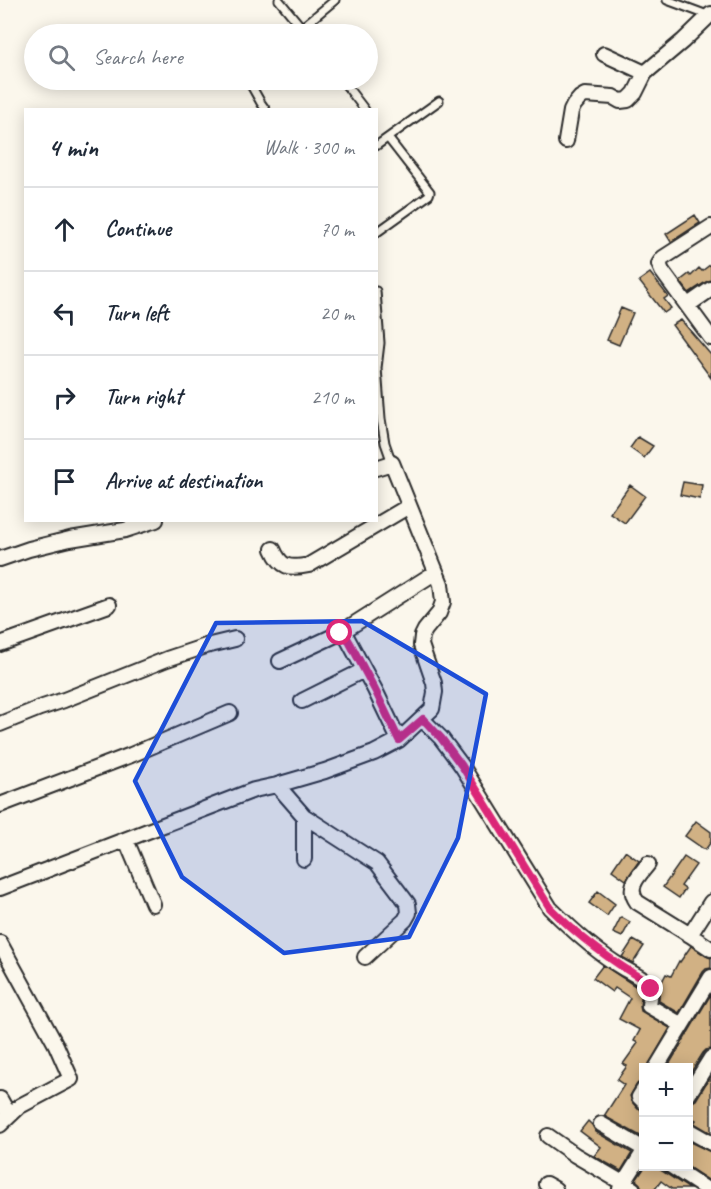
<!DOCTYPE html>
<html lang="en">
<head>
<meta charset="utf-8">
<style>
  :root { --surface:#fff; --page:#f6f6f7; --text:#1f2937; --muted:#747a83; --line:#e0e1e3 }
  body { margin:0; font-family:Caveat,sans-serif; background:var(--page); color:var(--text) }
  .controls { position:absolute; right:18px; bottom:18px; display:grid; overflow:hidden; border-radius:0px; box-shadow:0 3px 15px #0003 }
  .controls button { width:54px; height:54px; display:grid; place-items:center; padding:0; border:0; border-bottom:2px solid var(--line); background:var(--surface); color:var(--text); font:30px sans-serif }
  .stop { position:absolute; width:18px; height:18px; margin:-14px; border:4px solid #db2777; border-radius:50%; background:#fff }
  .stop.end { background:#db2777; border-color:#fff; box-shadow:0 2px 6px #0008 }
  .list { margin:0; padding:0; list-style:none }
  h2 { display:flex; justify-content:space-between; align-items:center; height:78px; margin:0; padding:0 24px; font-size:26px }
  h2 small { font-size:20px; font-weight:400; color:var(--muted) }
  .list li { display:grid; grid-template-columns:39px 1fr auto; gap:18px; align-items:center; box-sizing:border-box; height:84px; padding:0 24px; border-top:2px solid var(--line) }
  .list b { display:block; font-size:22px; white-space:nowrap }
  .list em { font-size:20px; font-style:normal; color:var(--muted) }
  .icon { flex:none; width:33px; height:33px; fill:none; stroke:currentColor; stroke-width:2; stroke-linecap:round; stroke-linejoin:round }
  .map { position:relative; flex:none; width:711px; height:1189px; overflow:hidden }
  .search { position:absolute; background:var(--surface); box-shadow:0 3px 15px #0003; left:24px; top:24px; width:354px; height:66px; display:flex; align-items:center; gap:15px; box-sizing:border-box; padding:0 21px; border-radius:33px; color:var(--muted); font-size:22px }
  .panel { position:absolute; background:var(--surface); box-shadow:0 3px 15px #0003; left:24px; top:108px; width:354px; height:414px; border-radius:0px }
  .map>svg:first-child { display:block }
</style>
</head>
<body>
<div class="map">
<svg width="711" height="1189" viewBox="0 0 711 1189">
  <rect width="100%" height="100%" fill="#fbf7ec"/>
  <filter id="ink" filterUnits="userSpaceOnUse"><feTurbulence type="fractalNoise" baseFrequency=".0167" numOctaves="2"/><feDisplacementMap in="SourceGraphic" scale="12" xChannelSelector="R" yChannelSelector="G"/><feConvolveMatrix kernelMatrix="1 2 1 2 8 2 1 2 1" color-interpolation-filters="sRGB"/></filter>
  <g filter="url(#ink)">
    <path fill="#d1b184" stroke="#2b2b2b" stroke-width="1.5" d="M695 215 700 223 671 242 666 234Z
      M711 264V280L706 282 689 293 680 281 689 274 691 276 699 268 702 271Z
      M650 273 668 296 664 299 671 308 664 313 639 281Z
      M621 308 633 313 619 345 607 340Z
      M681 320 711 355V378L672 325Z
      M638 437 653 446 644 458 630 448Z
      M683 482 702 485 700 499 680 495Z
      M630 485 645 496 625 523 610 513Z
      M696 821 711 832V842L705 850 685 836Z
      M625 851 639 861 626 880 612 870Z
      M684 857 696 865 681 886 685 889 679 898 663 887Z
      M598 891 615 904 607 916 589 903Z
      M621 917 630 922 622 937 613 933Z
      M633 940 644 946 633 963 622 957Z
      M691 946 706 956 711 958V968L706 969 703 972 679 1013 659 1001V987L666 974 671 976 679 961 680 962Z
      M603 965 640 989 642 992 640 1006 641 1011 670 1028 647 1068H644V1080L637 1084 630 1096 633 1103 638 1109 644 1111V1138L604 1116 624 1085 617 1080 627 1066 623 1064 638 1043 634 1041 640 1030 619 1019 630 998 615 988 612 992 593 978Z
      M711 994V1049L706 1050 703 1053 688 1077V1068H667Z
      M711 1075V1133L694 1123 696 1120 688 1116V1104L696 1100Z
      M588 1121 592 1125 596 1132 632 1153 621 1171 594 1156 601 1147 580 1131Z
      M688 1141 711 1152V1182L688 1167Z
      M645 1167H656L690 1189H672L661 1181 655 1189H642L640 1184 636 1180Z"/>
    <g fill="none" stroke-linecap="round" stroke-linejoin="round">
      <defs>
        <path id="lane" d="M279 0 307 34
          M667 0 710 16
          M294 34 335 0
          M248 80 261 103 266 110
          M342 80 365 110
          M376 146 439 101
          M376 233 429 195 430 192 388 138
          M376 291 380 343 377 368 381 419 385 443 392 463"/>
        <path id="street" d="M604 54 645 73
          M566 141 571 111 574 105 580 98 585 95 613 97 620 101 628 100 635 93 645 73 683 41 711 14
          M711 227 663 258 659 264 662 271 711 338
          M688 305 711 289
          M273 549C281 568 289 569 309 565L409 506
          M0 559 29 549 70 539 125 530 156 520
          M340 633 436 572
          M0 644 109 605
          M280 661 340 633 346 636 375 690 399 740
          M302 701 364 670
          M422 719 441 738 462 766 550 908C572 930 596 952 623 968 630 972 648 981 650 987 652 993 649 1000 649 1006L682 1025
          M0 724 40 708 64 700 167 659 206 646 235 639
          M277 785 304 816 377 863 408 904 409 913 405 920 365 957
          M0 805 131 755 230 713
          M126 840 153 904
          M304 859V816
          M648 864C638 877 626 887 637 902L690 935
          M0 888 254 790 277 785 325 771 374 753 399 740 432 709 435 692 434 683 421 645 422 636 425 630 439 613 443 602 441 584 392 463 376 468
          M711 902 690 935 711 949
          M0 943 56 1045 71 1079 20 1106 0 1125
          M656 1068 711 977
          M644 1089 639 1097 644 1102
          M688 1095 711 1058
          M0 1099 9 1115
          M601 1124 644 1149
          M688 1130 711 1143
          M548 1136 575 1155 633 1189
          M671 1166 706 1189
          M546 1184 555 1189
          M620 1189 644 1151"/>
      </defs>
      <use href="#lane" stroke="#2b2b2b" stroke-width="11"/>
      <use href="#street" stroke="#2b2b2b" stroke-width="18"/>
      <use href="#lane" stroke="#fbf7ec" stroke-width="7"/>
      <use href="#street" stroke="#fbf7ec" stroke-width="14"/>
    </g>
  </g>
  <g fill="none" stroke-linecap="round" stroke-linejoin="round" filter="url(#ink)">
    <path stroke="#db2777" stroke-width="8" d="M340 633 346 636 350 643 375 690 399 740 423 719 441 738 462 766 550 908C579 937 611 961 647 982L650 985 651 989"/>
  </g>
  <path fill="#1d4ed8" fill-opacity="0.2" stroke="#1d4ed8" stroke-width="4.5" stroke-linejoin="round" d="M362 621 486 694 458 838 409 937 284 953 182 877 135 781 216 623Z"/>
</svg>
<div class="controls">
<button>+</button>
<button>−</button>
</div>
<div class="stop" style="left:340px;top:633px"></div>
<div class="stop end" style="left:651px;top:989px"></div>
<div class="search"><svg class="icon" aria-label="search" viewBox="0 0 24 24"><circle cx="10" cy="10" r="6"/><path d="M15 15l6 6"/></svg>Search here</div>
<section class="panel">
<h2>4 min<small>Walk · 300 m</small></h2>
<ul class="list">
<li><svg class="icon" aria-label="ahead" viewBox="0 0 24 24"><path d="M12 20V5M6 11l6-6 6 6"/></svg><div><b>Continue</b></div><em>70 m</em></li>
<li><svg class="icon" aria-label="left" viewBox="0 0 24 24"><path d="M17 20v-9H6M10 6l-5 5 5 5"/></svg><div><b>Turn left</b></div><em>20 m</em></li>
<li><svg class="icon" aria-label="right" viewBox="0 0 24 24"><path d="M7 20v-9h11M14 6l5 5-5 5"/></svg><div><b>Turn right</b></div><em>210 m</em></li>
<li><svg class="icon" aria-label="arrive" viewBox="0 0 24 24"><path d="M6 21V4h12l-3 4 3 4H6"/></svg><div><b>Arrive at destination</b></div></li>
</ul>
</section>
</div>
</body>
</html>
